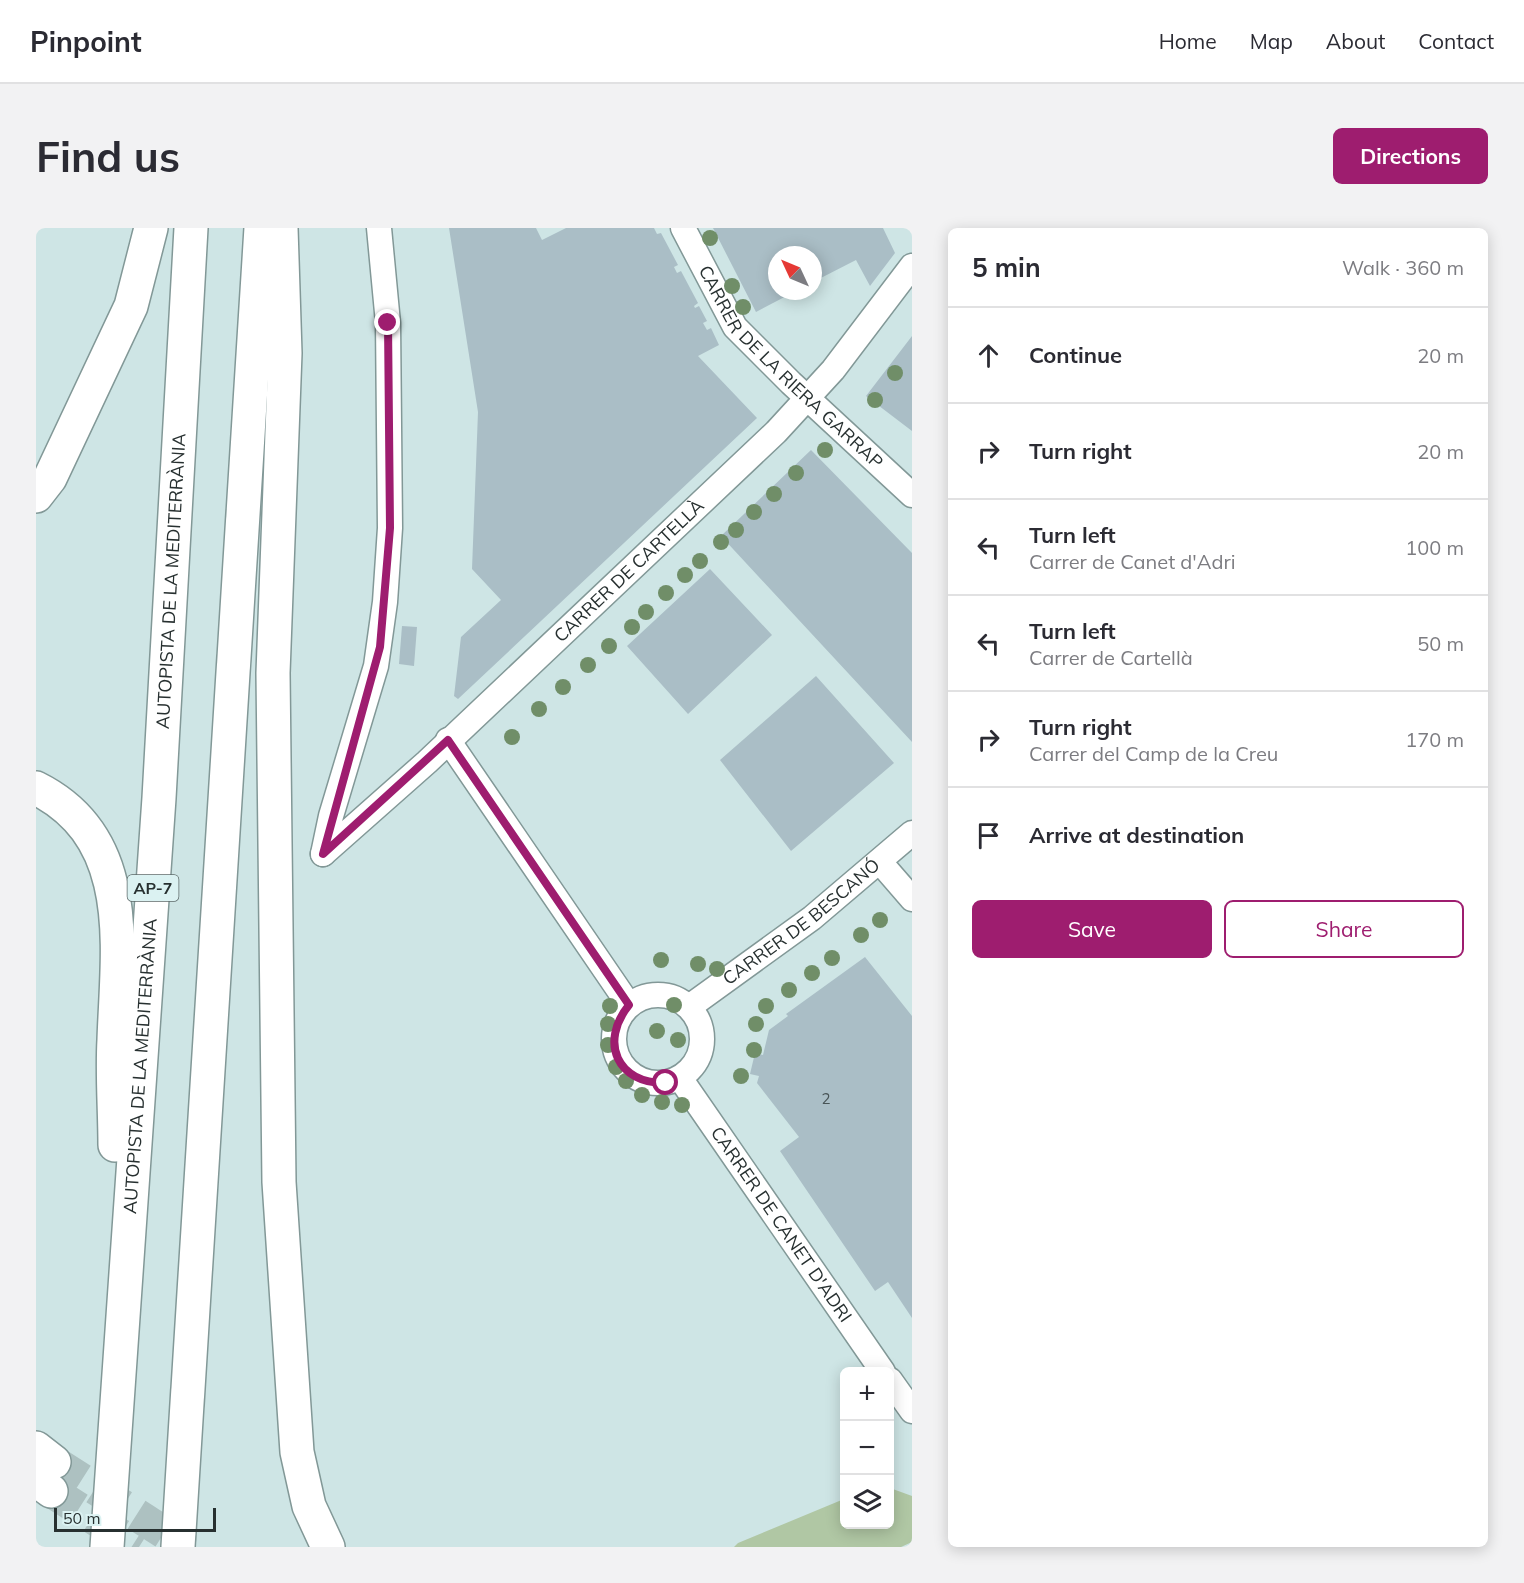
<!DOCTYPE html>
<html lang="en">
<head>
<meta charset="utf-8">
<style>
  :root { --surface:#fff; --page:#f2f2f3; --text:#2b2b33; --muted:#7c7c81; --line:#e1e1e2; --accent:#9e1d6f }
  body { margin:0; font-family:Mulish,sans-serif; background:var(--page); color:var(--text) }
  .controls { position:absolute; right:18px; bottom:18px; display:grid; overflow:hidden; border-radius:9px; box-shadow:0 3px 15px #0003 }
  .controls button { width:54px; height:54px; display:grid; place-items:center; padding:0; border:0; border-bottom:2px solid var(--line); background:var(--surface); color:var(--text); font:30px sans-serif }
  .compass { position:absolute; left:732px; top:18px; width:54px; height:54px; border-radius:50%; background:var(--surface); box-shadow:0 3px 15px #0003; rotate:314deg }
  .scale { position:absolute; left:18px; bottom:15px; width:162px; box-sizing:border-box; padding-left:6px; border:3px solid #273030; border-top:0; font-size:16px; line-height:21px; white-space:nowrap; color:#273030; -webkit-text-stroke:4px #dbf2f2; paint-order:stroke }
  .stop { position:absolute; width:18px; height:18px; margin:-14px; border:4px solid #9e1d6f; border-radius:50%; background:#fff }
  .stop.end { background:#9e1d6f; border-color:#fff; box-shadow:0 2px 6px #0008 }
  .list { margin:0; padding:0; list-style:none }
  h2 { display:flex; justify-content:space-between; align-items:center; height:78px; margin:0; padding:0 24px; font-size:26px }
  h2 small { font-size:20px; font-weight:400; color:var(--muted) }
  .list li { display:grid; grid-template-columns:39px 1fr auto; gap:18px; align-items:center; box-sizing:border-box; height:96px; padding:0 24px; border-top:2px solid var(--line) }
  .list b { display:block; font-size:22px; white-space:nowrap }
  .list p { margin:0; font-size:20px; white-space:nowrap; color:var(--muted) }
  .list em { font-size:20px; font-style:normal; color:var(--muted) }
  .actions { display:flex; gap:12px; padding:18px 24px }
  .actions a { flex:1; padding:14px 0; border:2px solid var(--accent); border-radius:9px; text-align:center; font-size:21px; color:var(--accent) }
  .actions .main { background:var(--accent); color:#fff }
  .icon { flex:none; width:33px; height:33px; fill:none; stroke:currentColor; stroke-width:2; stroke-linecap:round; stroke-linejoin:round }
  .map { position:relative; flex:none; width:876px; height:1319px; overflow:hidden; border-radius:9px }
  header { display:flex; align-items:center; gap:36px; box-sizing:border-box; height:84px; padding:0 30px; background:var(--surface); border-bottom:2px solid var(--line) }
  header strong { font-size:28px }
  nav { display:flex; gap:33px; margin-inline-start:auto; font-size:21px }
  .intro { display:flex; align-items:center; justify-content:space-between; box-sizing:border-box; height:144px; padding:0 36px }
  h1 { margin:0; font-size:42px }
  .button { padding:15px 27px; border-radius:9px; background:var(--accent); color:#fff; font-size:21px; font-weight:700 }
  main { display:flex; gap:36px; padding:0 36px }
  aside { flex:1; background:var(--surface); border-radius:9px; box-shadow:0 3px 15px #0003 }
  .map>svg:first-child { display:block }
</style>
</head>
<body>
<header>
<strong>Pinpoint</strong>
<nav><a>Home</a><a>Map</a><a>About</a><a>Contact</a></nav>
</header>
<div class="intro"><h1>Find us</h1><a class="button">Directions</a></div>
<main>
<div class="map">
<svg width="876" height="1319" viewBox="0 0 876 1319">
  <rect width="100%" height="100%" fill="#cee5e5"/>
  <path fill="#b0c7a4" d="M854 1260 876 1268V1314L865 1319H698L702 1315 808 1271V1296H854Z"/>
  <path fill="#aabec6" d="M413 0H500L506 12 530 0H618L621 6 625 5 642 37 638 39 641 45 645 43 662 75 658 78 659 80 663 78 671 93 667 95 671 102 675 100 683 117 662 128 721 190 422 471 418 468 425 409 465 372 436 341 442 184Z
    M677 0H847L859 25 834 58 820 32 777 54V27H741V63H760L720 84Z
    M876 108V203L830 168Z
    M775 222 876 325V514L685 308Z
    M674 341 736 407 652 486 591 418Z
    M366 398 381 399 378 438 363 436Z
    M780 448 858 535 755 623 684 532Z
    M829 729 876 788V1090L852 1054 839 1063 744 923 763 909 721 855 723 848 714 846 719 825 727 827 733 802 752 788 750 786Z"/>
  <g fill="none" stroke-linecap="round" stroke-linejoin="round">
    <path stroke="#adc1c1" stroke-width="33" stroke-dasharray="33 16" stroke-linecap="butt" d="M18 1234 151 1319
      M15 1263 103 1319"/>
    <defs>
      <g id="minor">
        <path id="s1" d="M647 0 699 99 755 155 876 267"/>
        <path d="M412 512 593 777"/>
        <path id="s2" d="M287 626 391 534 740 204 797 142 876 38"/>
        <path d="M287 626 295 588 340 438 349 374 354 300 352 95 343 0"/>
        <path d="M844 634 876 671"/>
        <circle cx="622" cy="811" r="44"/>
        <path id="s3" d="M653 779 776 690 876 605"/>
        <path id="s4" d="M644 850 847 1144"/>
        <path d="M854 1152 876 1183"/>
      </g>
      <g id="highway">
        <path d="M245 0 249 125 237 445 243 954 261 1224 273 1278 292 1319"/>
        <path d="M0 268 14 250 95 78 115 0"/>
        <path d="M0 560C100 610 81 721 78 812 76 847 79 882 79 917"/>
        <path d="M0 1220 18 1234"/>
        <path d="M0 1252 15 1263"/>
        <path id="s5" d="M71 1319 123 570 155 0"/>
        <path d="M142 1319 225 0"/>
      </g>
    </defs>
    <use href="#minor" stroke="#829897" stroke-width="27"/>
    <use href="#highway" stroke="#829897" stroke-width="36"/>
    <use href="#minor" stroke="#fff" stroke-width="24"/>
    <use href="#highway" stroke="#fff" stroke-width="33"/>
  </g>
  <g fill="#708e68">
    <circle cx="674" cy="10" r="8"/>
    <circle cx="696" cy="58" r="8"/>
    <circle cx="707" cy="79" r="8"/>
    <circle cx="859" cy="145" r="8"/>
    <circle cx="839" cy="172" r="8"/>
    <circle cx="789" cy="222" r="8"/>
    <circle cx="760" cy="245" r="8"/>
    <circle cx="738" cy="266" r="8"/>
    <circle cx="718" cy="284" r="8"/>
    <circle cx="700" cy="302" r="8"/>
    <circle cx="685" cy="314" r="8"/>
    <circle cx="664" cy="333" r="8"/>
    <circle cx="649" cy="347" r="8"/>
    <circle cx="630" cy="365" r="8"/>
    <circle cx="610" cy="384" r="8"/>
    <circle cx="596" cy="399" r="8"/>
    <circle cx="573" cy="418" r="8"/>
    <circle cx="552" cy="437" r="8"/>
    <circle cx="527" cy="459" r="8"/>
    <circle cx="503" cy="481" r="8"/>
    <circle cx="476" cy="509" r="8"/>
    <circle cx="844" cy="692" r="8"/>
    <circle cx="825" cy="707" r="8"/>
    <circle cx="796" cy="730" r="8"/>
    <circle cx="625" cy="732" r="8"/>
    <circle cx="662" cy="736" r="8"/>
    <circle cx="681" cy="741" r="8"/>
    <circle cx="776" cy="745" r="8"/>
    <circle cx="753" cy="762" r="8"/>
    <circle cx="638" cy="777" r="8"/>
    <circle cx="574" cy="778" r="8"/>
    <circle cx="730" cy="778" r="8"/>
    <circle cx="572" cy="796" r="8"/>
    <circle cx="720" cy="796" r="8"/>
    <circle cx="621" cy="803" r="8"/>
    <circle cx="642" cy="812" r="8"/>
    <circle cx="572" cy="817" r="8"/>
    <circle cx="718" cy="822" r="8"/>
    <circle cx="580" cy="839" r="8"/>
    <circle cx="705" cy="848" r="8"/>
    <circle cx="590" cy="853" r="8"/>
    <circle cx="606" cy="867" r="8"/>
    <circle cx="626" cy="874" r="8"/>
    <circle cx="646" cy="877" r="8"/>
  </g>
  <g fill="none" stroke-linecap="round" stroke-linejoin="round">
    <path stroke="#9e1d6f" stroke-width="8" d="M352 95 354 300 344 419 287 626 412 512 593 777C563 814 581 856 630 855"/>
  </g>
  <g text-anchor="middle" stroke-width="4.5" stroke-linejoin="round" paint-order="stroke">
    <g font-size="15" fill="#485456">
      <text x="790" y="876">2</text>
    </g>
    <rect fill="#dbf2f2" stroke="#5d6a6a" stroke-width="1.5" x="91.5" y="647" width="51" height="26" rx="4.5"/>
    <g font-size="16" font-weight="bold" fill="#273030">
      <text x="117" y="666">AP-7</text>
    </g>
    <g font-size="18" fill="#273030" stroke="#dbf2f2">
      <text dy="6" stroke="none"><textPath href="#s1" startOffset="178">CARRER DE LA RIERA GARRAP</textPath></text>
      <text dy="6" stroke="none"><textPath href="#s2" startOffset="417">CARRER DE CARTELLÀ</textPath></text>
      <text dy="6" stroke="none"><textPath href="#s5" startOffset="968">AUTOPISTA DE LA MEDITERRÀNIA</textPath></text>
      <text dy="6" stroke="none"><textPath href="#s3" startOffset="141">CARRER DE BESCANÓ</textPath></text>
      <text dy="6" stroke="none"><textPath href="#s5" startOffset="482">AUTOPISTA DE LA MEDITERRÀNIA</textPath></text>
      <text dy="6" stroke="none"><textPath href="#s4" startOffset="178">CARRER DE CANET D'ADRI</textPath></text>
    </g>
  </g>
</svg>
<div class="controls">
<button>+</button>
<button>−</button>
<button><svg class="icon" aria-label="layers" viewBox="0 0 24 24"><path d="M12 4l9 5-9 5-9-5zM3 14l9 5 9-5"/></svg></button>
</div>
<svg class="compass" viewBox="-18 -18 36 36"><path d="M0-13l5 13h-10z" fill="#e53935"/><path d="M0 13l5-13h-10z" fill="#7c7c81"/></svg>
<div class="scale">50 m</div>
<div class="stop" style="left:630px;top:855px"></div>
<div class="stop end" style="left:352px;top:95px"></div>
</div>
<aside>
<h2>5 min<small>Walk · 360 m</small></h2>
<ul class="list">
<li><svg class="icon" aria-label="ahead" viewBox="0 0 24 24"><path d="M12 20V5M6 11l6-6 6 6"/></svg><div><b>Continue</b></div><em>20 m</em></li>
<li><svg class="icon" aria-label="right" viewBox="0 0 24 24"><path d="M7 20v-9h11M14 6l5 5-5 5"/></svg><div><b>Turn right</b></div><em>20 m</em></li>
<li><svg class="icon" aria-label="left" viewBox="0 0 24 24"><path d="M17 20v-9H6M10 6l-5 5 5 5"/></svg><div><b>Turn left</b><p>Carrer de Canet d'Adri</p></div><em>100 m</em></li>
<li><svg class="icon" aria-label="left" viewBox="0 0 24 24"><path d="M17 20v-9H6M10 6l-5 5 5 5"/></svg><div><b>Turn left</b><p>Carrer de Cartellà</p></div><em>50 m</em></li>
<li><svg class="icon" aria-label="right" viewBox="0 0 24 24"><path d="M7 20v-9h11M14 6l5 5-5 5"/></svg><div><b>Turn right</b><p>Carrer del Camp de la Creu</p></div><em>170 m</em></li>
<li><svg class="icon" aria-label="arrive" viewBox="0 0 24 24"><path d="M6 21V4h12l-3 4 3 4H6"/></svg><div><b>Arrive at destination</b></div></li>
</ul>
<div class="actions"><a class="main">Save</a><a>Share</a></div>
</aside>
</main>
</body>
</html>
